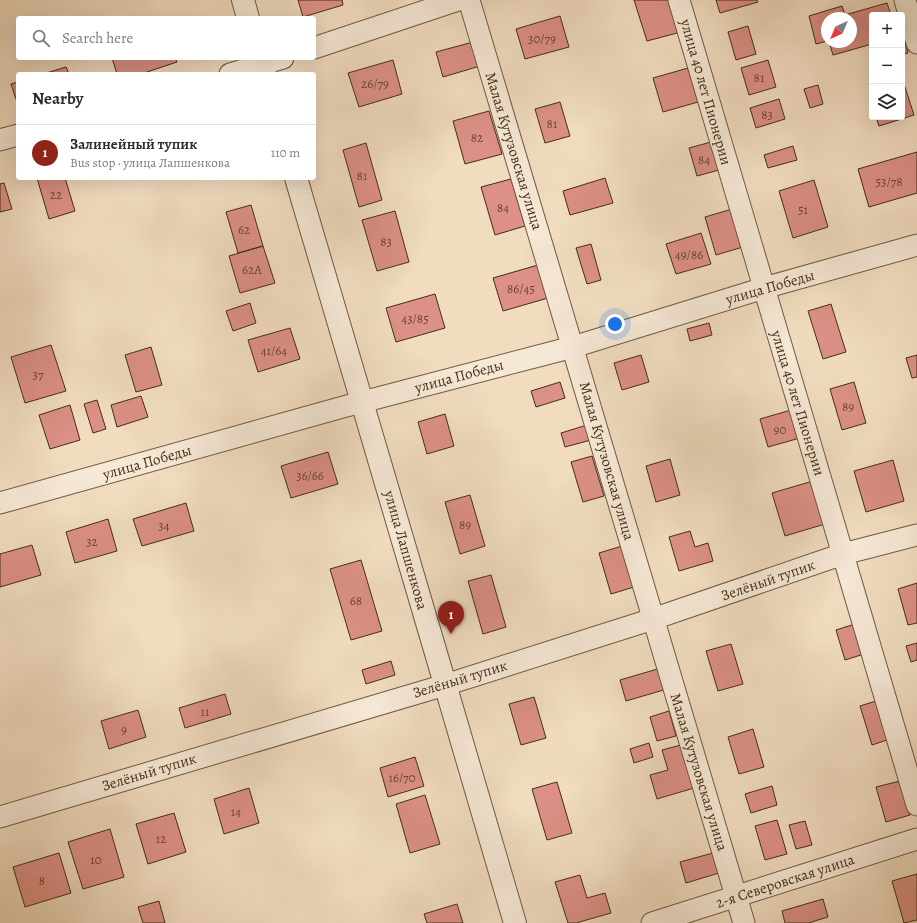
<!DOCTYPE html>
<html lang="en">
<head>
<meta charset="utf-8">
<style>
  :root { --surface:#fff; --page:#f7f7f7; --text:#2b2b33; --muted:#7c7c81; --line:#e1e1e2; --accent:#8f2418 }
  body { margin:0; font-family:Alegreya,serif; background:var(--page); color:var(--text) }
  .controls { position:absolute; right:12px; top:12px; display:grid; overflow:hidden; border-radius:4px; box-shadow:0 4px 16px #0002 }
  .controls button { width:36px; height:36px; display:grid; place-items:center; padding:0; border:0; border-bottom:1px solid var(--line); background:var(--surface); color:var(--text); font:20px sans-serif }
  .compass { position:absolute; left:821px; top:12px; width:36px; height:36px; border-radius:50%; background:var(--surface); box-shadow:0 4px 16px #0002; rotate:224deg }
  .you { position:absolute; left:615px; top:324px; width:14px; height:14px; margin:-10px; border:3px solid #fff; border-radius:50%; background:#1a73e8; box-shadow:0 0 0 6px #1a73e833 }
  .badge { display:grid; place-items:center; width:26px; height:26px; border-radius:50%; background:var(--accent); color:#fff; font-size:13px; font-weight:700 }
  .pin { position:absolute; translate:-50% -33px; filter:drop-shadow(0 1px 2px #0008) }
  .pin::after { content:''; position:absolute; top:21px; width:14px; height:12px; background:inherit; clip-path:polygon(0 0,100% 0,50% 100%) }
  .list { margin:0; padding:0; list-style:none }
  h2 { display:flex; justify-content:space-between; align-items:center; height:52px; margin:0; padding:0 16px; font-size:17px }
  h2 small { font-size:13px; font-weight:400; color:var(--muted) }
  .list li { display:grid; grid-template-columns:26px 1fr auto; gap:12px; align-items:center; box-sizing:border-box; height:56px; padding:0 16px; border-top:1px solid var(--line) }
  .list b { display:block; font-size:15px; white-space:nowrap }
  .list p { margin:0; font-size:13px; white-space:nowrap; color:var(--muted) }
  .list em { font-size:13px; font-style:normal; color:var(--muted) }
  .icon { flex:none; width:22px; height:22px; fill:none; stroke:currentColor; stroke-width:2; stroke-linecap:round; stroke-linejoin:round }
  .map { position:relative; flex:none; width:917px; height:923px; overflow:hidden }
  .search { position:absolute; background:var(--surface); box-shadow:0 4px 16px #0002; left:16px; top:16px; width:300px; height:44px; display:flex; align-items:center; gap:10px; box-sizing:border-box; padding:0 14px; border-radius:4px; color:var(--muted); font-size:15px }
  .panel { position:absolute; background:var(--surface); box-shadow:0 4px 16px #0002; left:16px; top:72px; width:300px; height:108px; border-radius:4px }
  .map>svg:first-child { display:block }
</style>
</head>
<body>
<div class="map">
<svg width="917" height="923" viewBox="0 0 917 923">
  <rect width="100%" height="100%" fill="#f1dcc0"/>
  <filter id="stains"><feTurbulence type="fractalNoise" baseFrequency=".005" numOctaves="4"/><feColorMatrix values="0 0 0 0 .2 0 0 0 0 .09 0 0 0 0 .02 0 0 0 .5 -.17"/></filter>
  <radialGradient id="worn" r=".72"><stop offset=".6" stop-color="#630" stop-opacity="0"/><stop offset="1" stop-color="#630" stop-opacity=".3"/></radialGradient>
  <path fill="#dc9087" stroke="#422e13" d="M298 0H342L343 5 303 17Z
    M634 0H671L681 32 647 41Z
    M716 0H757L758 2 720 13Z
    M887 3 891 15H872V44L833 55 829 42H851V18H827V41L816 44 809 16 842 6 845 15Z
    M560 16 569 47 525 59 516 29Z
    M748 26 756 54 736 60 728 32Z
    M902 39H904L908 53 902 54Z
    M473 42 480 66 443 77 436 52Z
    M112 58H175L177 62 141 74H117Z
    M393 60 402 94 359 107 348 73Z
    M768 60 776 87 749 95 741 68Z
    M66 67 69 74H43Z
    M688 68 698 102 663 112 653 78Z
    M902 78 914 115 879 126 876 117H902Z
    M18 82V105L11 84Z
    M818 85 823 104 810 108 804 89Z
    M779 99 785 119 756 128 750 108Z
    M560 102 570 136 545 143 535 109Z
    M489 111 502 154 465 164 453 121Z
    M711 142 719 170 697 176 689 148Z
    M366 143 382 200 359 207 343 150Z
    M793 146 797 160 768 168 764 155Z
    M917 152V193L869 207 858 169Z
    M37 178H65L75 211 49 219Z
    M605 178 613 203 570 215 563 191Z
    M511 179 525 226 495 235 481 187Z
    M814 180 828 227 793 238 779 191Z
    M4 183 12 209 0 212V184Z
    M251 205 263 246 238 253 226 212Z
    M732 209 743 247 716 255 705 217Z
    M395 211 409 262 377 271 362 220Z
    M701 233 711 264 676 274 666 244Z
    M591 244 601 280 587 284 576 248Z
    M263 246 275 283 240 293 229 256Z
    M538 265 548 298 503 311 493 278Z
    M435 294 445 328 396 342 386 308Z
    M250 303 256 323 233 331 226 311Z
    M831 304 846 352 823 359 808 311Z
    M709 323 712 335 690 341 687 329Z
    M290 328 300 359 258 372 248 340Z
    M51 345 66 391 25 403 11 357Z
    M151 347 162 385 136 392 125 355Z
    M641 355 649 382 622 390 614 363Z
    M917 355V377L912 378 906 358Z
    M560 382 565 398 536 407 531 391Z
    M854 382 866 423 842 430 830 389Z
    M141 396 148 417 117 427 111 405Z
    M97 400 106 429 93 433 84 404Z
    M70 405 80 440 50 449 39 415Z
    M791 410 800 438 768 447 760 419Z
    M445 414 454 446 427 454 418 422Z
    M587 425 591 440 565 447 561 433Z
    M328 452 338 484 291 498 281 466Z
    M592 456 604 496 583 502 571 462Z
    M670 459 680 495 656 502 646 466Z
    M893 460 904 501 866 512 854 471Z
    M813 481 825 524 785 536 772 493Z
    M470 495 485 546 460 554 445 502Z
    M186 503 194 531 142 546 133 519Z
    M108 519 117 551 75 563 66 532Z
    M690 531 695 547 708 543 713 561 679 571 669 537Z
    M32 545 41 575 0 587V554Z
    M622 546 634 587 611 594 599 553Z
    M361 560 382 631 351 640 330 569Z
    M491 575 506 627 483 634 468 581Z
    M917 583V623L908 625 898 589Z
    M855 624 864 654 845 660 836 630Z
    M917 643V660L911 662 906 646Z
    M731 644 743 684 718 691 706 651Z
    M391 661 395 675 366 684 362 670Z
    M661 668 667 689 626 701 620 680Z
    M225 694 231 714 185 728 179 708Z
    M534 697 546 738 521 745 509 704Z
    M876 701 887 740 872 745 860 706Z
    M138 710 146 737 109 749 101 721Z
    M669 711 676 736 657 741 650 717Z
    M753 729 764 767 739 774 728 737Z
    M649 743 653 757 634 763 630 749Z
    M681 745 694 788 657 799 650 775 668 770 662 750Z
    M415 757 424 786 388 797 380 768Z
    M900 781 910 815 886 822 876 787Z
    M557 782 572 833 547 840 532 789Z
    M772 786 777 805 751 813 745 794Z
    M249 788 259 823 224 834 214 799Z
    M425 795 440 844 410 853 396 804Z
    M174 813 186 852 148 864 136 824Z
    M777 820 787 854 765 860 755 826Z
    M805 821 812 845 796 849 789 825Z
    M110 829 124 877 83 889 68 842Z
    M59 853 71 893 25 907 13 867Z
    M713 853 719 873 686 883 680 862Z
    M917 874V920L904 923 892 881Z
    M580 875 587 898 605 893 611 913 576 923H568L555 882Z
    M823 899 828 917 808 923H785L782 911Z
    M159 901 165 923H143L138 907Z
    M457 904 463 923H427L424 914Z"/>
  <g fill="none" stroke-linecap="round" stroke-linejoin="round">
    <defs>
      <path id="minor" d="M469 0 744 923
        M679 0 917 805
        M905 0 917 43
        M314 48 458 0
        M230 74 283 58
        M0 140 18 135
        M0 503 343 407 573 347 764 288 917 245
        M0 817 445 685 653 619 843 554 917 535
        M652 923 917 839"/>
      <path id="tertiary" d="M243 0 248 18
        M260 58 265 74
        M296 178 433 643 515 923"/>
    </defs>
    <use href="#minor" stroke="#6e5a3e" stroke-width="23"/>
    <use href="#tertiary" stroke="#6e5a3e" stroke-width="24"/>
    <use href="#minor" stroke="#f6e8d6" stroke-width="21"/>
    <use href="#tertiary" stroke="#f6e8d6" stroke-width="22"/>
  </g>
  <g text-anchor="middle" stroke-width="3" stroke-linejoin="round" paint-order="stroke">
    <g font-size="13" fill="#684630">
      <text x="542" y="43">30/79</text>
      <text x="759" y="82">81</text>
      <text x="375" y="88">26/79</text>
      <text x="767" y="119">83</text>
      <text x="552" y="128">81</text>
      <text x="477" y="142">82</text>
      <text x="704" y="164">84</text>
      <text x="362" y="180">81</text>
      <text x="889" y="186">53/78</text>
      <text x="56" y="199">22</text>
      <text x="503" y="212">84</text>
      <text x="803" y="214">51</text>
      <text x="244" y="234">62</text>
      <text x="386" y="246">83</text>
      <text x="689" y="259">49/86</text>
      <text x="252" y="274">62А</text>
      <text x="521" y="293">86/45</text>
      <text x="415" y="323">43/85</text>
      <text x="274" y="355">41/64</text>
      <text x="38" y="379">37</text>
      <text x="848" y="411">89</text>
      <text x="780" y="434">90</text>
      <text x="310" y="480">36/66</text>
      <text x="465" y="529">89</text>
      <text x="164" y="530">34</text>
      <text x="92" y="546">32</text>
      <text x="356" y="605">68</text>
      <text x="205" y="716">11</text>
      <text x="124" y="734">9</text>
      <text x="402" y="782">16/70</text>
      <text x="236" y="816">14</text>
      <text x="161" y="843">12</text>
      <text x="96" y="864">10</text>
      <text x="42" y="885">8</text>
    </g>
    <g font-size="15" fill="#422e13" stroke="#f6e8d6">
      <text transform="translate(706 92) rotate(74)" y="5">улица 40 лет Пионерии</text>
      <text transform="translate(514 151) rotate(73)" y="5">Малая Кутузовская улица</text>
      <text transform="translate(770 287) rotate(-16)" y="5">улица Победы</text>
      <text transform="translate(459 376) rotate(-15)" y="5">улица Победы</text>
      <text transform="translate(798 403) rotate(73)" y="5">улица 40 лет Пионерии</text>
      <text transform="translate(607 461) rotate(74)" y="5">Малая Кутузовская улица</text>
      <text transform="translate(147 462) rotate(-16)" y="5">улица Победы</text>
      <text transform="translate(406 550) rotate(74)" y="5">улица Лапшенкова</text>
      <text transform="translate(768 580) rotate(-19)" y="5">Зелёный тупик</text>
      <text transform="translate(460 679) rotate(-17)" y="5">Зелёный тупик</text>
      <text transform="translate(149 772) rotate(-17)" y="5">Зелёный тупик</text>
      <text transform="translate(699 772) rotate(73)" y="5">Малая Кутузовская улица</text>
      <text transform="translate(785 881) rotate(-18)" y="5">2-я Северовская улица</text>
    </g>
  </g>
  <rect width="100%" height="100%" filter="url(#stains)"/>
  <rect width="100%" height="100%" fill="url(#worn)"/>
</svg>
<div class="controls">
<button>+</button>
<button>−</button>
<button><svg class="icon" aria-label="layers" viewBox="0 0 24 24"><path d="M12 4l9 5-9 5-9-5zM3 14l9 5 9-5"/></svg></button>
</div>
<svg class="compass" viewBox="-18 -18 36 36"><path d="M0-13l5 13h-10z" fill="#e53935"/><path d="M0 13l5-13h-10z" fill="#7c7c81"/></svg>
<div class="you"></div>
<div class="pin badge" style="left:451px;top:634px">1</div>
<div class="search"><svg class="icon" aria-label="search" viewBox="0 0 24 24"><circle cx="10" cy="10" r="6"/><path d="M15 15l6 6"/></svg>Search here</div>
<section class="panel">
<h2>Nearby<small></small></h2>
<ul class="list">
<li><span class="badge">1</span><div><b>Залинейный тупик</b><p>Bus stop · улица Лапшенкова</p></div><em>110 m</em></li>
</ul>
</section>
</div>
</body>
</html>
